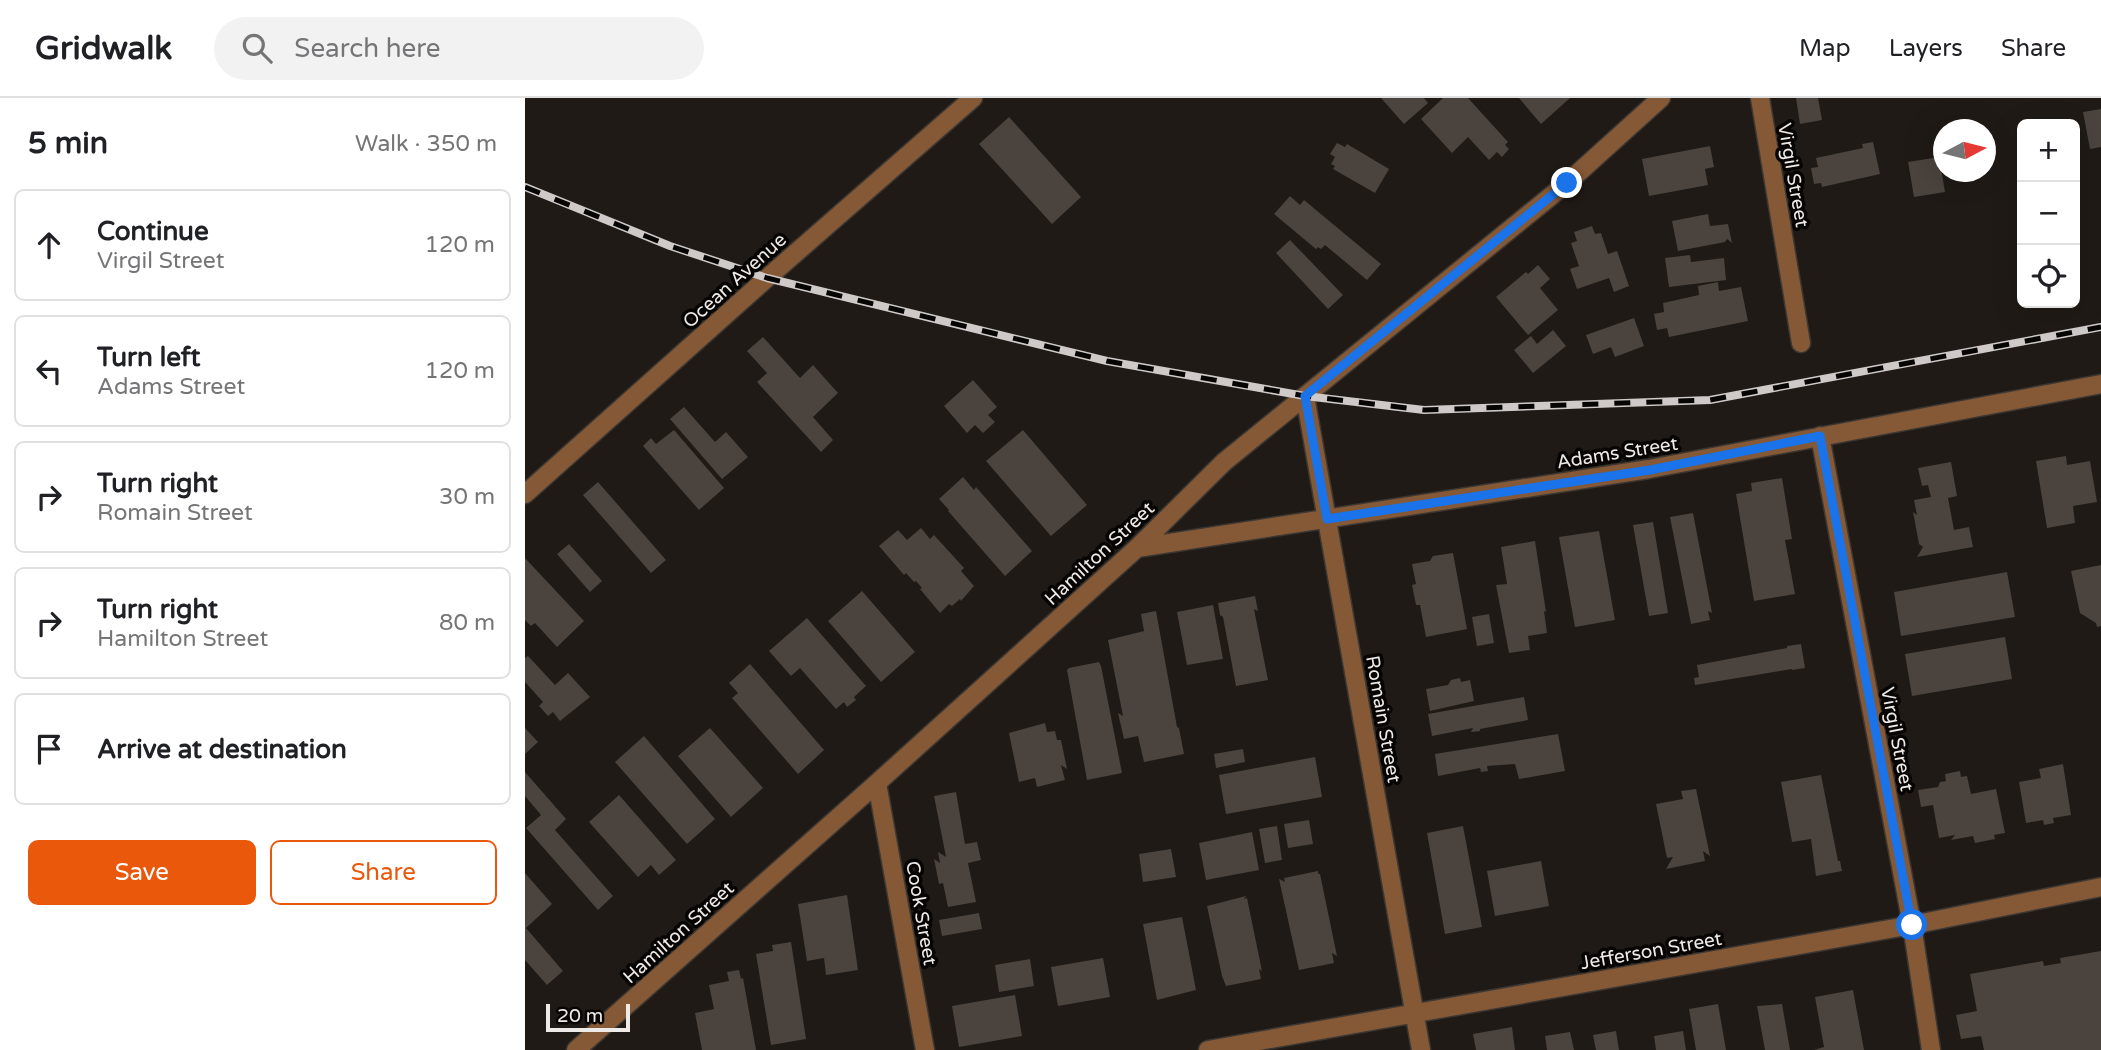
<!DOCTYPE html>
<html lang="en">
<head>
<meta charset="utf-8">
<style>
  :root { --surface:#fff; --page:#f2f2f2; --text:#202124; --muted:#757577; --line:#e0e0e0; --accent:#ea580c }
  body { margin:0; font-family:"Varela Round",sans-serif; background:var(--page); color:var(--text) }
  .controls { position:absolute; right:21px; top:21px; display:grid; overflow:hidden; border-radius:10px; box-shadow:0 7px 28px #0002 }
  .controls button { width:63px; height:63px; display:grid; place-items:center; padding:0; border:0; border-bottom:2px solid var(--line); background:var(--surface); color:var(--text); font:35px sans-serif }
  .compass { position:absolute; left:1408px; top:21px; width:63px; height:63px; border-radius:50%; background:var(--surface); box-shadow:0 7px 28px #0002; rotate:83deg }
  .scale { position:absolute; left:21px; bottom:18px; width:84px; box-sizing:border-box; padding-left:7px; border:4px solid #eeeae7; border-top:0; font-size:19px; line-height:24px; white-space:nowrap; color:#eeeae7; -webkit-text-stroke:5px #070504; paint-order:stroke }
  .stop { position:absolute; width:21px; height:21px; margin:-16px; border:5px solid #1a73e8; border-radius:50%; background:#fff }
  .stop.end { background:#1a73e8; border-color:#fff; box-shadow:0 2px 7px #0008 }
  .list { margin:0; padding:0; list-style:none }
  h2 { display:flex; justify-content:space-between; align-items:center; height:91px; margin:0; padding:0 28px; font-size:30px }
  h2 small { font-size:23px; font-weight:400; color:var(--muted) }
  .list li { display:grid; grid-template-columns:46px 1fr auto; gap:21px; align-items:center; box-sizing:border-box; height:112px; margin:0 14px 14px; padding:0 14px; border:2px solid var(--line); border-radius:10px }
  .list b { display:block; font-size:26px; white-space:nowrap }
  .list p { margin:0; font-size:23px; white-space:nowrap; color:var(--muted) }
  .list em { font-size:23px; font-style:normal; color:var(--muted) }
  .actions { display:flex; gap:14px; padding:21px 28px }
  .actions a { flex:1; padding:16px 0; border:2px solid var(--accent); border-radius:10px; text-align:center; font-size:24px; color:var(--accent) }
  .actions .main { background:var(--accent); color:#fff }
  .icon { flex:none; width:38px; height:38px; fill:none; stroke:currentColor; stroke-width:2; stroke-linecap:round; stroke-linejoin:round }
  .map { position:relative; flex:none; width:1576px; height:952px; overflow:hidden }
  header { display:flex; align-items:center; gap:42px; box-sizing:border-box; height:98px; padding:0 35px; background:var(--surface); border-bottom:2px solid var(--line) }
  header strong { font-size:33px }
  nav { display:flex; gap:38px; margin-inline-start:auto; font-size:24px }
  .search { width:490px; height:63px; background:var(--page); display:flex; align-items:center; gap:18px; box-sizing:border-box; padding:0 24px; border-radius:38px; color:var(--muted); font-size:26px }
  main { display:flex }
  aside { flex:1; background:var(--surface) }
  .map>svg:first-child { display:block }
</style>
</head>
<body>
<header>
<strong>Gridwalk</strong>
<div class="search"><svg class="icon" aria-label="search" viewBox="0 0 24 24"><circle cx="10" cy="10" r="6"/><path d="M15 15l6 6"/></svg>Search here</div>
<nav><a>Map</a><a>Layers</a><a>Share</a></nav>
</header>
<main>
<aside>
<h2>5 min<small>Walk · 350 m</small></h2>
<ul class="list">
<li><svg class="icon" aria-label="ahead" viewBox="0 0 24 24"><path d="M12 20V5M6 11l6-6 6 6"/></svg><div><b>Continue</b><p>Virgil Street</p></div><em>120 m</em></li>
<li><svg class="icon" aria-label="left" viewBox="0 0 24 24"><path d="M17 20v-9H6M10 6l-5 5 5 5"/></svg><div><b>Turn left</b><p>Adams Street</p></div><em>120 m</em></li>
<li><svg class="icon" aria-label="right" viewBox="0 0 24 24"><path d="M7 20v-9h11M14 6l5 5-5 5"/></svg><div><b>Turn right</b><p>Romain Street</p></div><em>30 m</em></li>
<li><svg class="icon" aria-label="right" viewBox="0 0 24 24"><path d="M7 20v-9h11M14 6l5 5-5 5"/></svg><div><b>Turn right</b><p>Hamilton Street</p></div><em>80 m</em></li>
<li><svg class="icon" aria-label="arrive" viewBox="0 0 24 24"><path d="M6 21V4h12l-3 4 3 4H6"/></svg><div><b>Arrive at destination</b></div></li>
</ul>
<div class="actions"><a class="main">Save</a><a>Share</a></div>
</aside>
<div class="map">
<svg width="1576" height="952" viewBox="0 0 1576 952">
  <rect width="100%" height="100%" fill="#1f1a15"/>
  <path fill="#4a433e" d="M856 0H899L903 5 879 26Z
    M918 0H943L983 44 980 47 984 51 977 59 972 54 964 62 943 39 927 55 896 21Z
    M994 0H1045L1016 26Z
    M1271 0H1293L1297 22 1275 26Z
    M1576 11V49L1565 51 1558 14Z
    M484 19 556 99 527 126 454 46Z
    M1348 44 1355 76 1297 89 1296 85 1289 86 1286 70 1293 69 1291 60 1338 50 1337 46Z
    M812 45 820 49 822 46 864 71 850 95 808 71 810 68 806 66 810 59 805 56Z
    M1185 48 1189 69 1180 71 1183 87 1124 98 1117 61Z
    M1414 59 1420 94 1389 99 1383 64Z
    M765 98 775 107 779 102 856 166 842 182 800 147 796 151 793 149 791 151 749 116Z
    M1183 116 1185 128 1203 126 1207 145 1202 141 1200 144 1153 153 1147 123Z
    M1067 128 1070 136 1076 135 1083 156 1092 153 1104 188 1089 194 1084 180 1052 191 1045 171 1054 168 1046 145 1052 143 1049 134Z
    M765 142 818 197 803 211 751 155Z
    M1165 157 1166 164 1199 160 1201 182 1144 189 1140 160Z
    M1013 167 1025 181 1015 190 1033 212 1003 237 971 199 1001 174 1003 176Z
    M1193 184 1194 193 1216 189 1223 223 1144 239 1142 230 1132 232 1129 216 1139 214 1138 205 1174 197 1173 188Z
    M1109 220 1119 248 1090 259 1086 249 1068 256 1061 237Z
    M1028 232 1041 248 1008 275 989 252 1006 238 1012 246Z
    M238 239 275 280 288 267 313 295 288 319 308 342 296 354 232 284 242 275 222 253Z
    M448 282 472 309 463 317 470 324 458 335 450 327 442 335 419 308Z
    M159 309 190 344 201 334 223 359 197 381 145 321Z
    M149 332 199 390 174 412 118 348 126 340 131 346Z
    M498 332 562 407 526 438 461 363Z
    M1541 358 1542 367 1565 363 1572 404 1548 408 1550 425 1522 430 1511 363Z
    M1426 364 1432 398 1423 400 1429 432 1444 429 1448 449 1392 459 1398 449 1394 446 1388 414 1392 417 1389 402 1406 399 1403 387 1397 388 1393 370Z
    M438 379 449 392 451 389 507 453 480 478 423 413 424 412 414 401Z
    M1257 380 1267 441 1260 442 1270 496 1229 503 1211 396 1227 393 1226 385Z
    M73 384 141 462 126 475 58 397Z
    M1168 415 1187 515 1183 513 1185 522 1166 526 1145 419Z
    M1128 424 1143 515 1124 518 1108 427Z
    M396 430 405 441 409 437 439 470 436 473 449 488 436 503 435 501 427 508 424 506 415 515 395 491 397 490 391 483 389 484 381 475 379 477 354 448 373 432 382 442Z
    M1074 433 1090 522 1050 529 1034 439Z
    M1010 443 1021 514 1019 513 1022 535 1003 538 1005 552 984 555 971 487 982 486 976 449Z
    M44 446 77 483 65 494 32 456Z
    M928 455 942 531 901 539 895 507H891L887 487 891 486 887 466 905 463 908 458Z
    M0 460 59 523 32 549 10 525 6 528 0 522Z
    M1576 467V528L1572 529 1571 525 1555 515 1546 473Z
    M1482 474 1490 519 1376 538 1369 494Z
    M337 493 390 554 356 584 303 523Z
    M730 498 733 513 729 511 743 582 711 588 698 519 695 517 693 505Z
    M688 507 698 561 662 567 652 514Z
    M631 513 652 629 654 630 659 656 619 664 613 638 599 641 593 615 598 618 583 542 619 533 616 516Z
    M964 516 969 545 952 548 947 519Z
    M282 520 341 588 329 599 331 602 322 609 319 604 311 611 275 570 266 578 244 553Z
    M1480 539 1487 581 1387 598 1380 556Z
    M1276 546 1280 570 1267 572V571L1170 587 1169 580 1174 579 1172 567 1262 550V548Z
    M3 558 30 587 43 575 65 599 35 623 28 614 23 618 14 608 18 604 0 584V560Z
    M574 564 576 568 597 675 562 682 542 572 544 570Z
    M225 566 299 652 273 676 207 600 213 595 204 585Z
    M935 580 936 584 945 582 949 603 905 613 901 591 923 587 926 582Z
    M999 599 1003 622 955 631V633L946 634 948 630 907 638 903 616Z
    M520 625 522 634 530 633 532 642H536L542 671 536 667 540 682 512 689 510 680 494 684 484 635Z
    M0 630 13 644 0 656Z
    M185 630 238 690 206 719 153 658Z
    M1033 636 1040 673 994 681 990 666 962 668 963 673 956 674 955 670 913 678 910 656Z
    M119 638 190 721 162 746 90 664Z
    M718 651 720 664 691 670 689 656Z
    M790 659 797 699 701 716 694 677Z
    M1538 666 1546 717 1528 720 1529 725 1519 727 1518 722 1501 725 1494 684 1516 680 1514 671Z
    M1435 673 1436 679 1442 678 1446 696 1471 691 1480 735 1469 737 1470 741 1450 745 1448 738 1426 742 1430 737 1414 740 1408 707 1396 709 1393 692 1413 689 1415 684 1421 683 1420 676Z
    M0 674 41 721 30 732 88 798 73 812 1 730 16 717 0 698Z
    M1296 677 1313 763H1315L1317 773 1291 778 1286 741 1267 744 1256 684Z
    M1171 691 1185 758 1178 753 1180 763 1141 771 1148 759 1142 760 1131 706 1158 701 1156 693Z
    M431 694 440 746 452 744 456 762 443 765 451 804 423 809 418 785 414 786 409 761 415 765 413 754 421 759 409 698Z
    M94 697 151 762 134 777 126 767 113 779 64 724Z
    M784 722 788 746 763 750 759 726Z
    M752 728 757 762 740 765 734 731Z
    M938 728 957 829 920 836 902 735Z
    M727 734 734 772 681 782 674 745Z
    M646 751 651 779 618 784 614 756Z
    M1016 763 1024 808 970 818 962 773Z
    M793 773V776H795L812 858 807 855 809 865 774 872 754 781 760 784 759 780Z
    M0 775 27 806 1 830 38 873 22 887 0 862Z
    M322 797 333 872 301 877 299 860 282 863 273 806Z
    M721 798 719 801 722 800 737 873 734 871 736 881 701 888 697 878 682 808Z
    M454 815 457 831 417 838 414 822Z
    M657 819 671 892 632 902 618 826Z
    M266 844 281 941 246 947 231 856 248 853 247 847Z
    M1576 853V952H1459L1456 938 1436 941 1431 917 1452 913 1445 876 1518 863 1519 868 1536 865 1535 860Z
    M578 860 585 899 533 908 526 869Z
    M505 861 509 888 474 894 470 867Z
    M214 872 216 881 218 880 231 952H177L170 915 189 911 184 887 204 883 202 874Z
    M1328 892 1339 952H1289L1299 949 1290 899Z
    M490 897 497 938 434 949 427 908Z
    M1193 906 1201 952H1171L1164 911Z
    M1257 906 1265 952H1240L1232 908Z
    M987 929 990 952H951L948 936Z
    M1091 933 1094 952H1071L1068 937Z
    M1158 933 1161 952H1131L1129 938Z
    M1045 934 1049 952H1022L1020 938Z"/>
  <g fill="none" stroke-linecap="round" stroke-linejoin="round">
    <defs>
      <path id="street" d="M1235 0 1276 245
        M780 298 896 952
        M1295 338 1387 827 1406 952
        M0 396 242 180 448 0
        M612 450 1124 371 1576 286
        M352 685 400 952
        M51 952 352 685 612 450 699 364 1042 85 1136 0
        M683 952 1387 827 1576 789"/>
    </defs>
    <use href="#street" stroke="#3c3732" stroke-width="21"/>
    <use href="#street" stroke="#855836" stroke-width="18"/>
    <defs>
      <path id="rail" d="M0 89 145 148 242 180 582 263 780 298 899 312 1185 302 1576 229"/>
    </defs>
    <use href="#rail" stroke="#cfcac7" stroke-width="8"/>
    <use href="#rail" stroke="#070504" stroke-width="5" stroke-dasharray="16" stroke-linecap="butt"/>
  </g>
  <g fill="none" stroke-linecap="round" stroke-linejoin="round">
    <path stroke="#1a73e8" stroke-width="9" d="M1042 85 780 298 802 421 1125 372 1295 338 1387 827"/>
  </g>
  <g text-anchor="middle" stroke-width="7" stroke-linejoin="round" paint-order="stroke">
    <g font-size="19" fill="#eeeae7" stroke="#070504">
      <text transform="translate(1269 77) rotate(80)" y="7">Virgil Street</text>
      <text transform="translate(209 182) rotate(-42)" y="7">Ocean Avenue</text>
      <text transform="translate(1092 354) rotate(-9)" y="7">Adams Street</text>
      <text transform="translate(574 455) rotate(-43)" y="7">Hamilton Street</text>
      <text transform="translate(859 621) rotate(80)" y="7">Romain Street</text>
      <text transform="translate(1373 641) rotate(79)" y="7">Virgil Street</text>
      <text transform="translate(397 815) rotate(80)" y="7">Cook Street</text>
      <text transform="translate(153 834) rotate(-42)" y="7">Hamilton Street</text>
      <text transform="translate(1126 852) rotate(-10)" y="7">Jefferson Street</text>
    </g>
  </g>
</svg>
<div class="controls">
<button>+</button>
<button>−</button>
<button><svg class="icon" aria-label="locate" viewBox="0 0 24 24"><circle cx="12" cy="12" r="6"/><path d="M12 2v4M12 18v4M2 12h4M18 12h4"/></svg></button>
</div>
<svg class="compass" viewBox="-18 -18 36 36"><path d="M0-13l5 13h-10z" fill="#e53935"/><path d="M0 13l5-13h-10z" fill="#757577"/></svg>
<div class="scale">20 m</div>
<div class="stop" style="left:1387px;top:827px"></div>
<div class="stop end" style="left:1042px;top:85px"></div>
</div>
</main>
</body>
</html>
